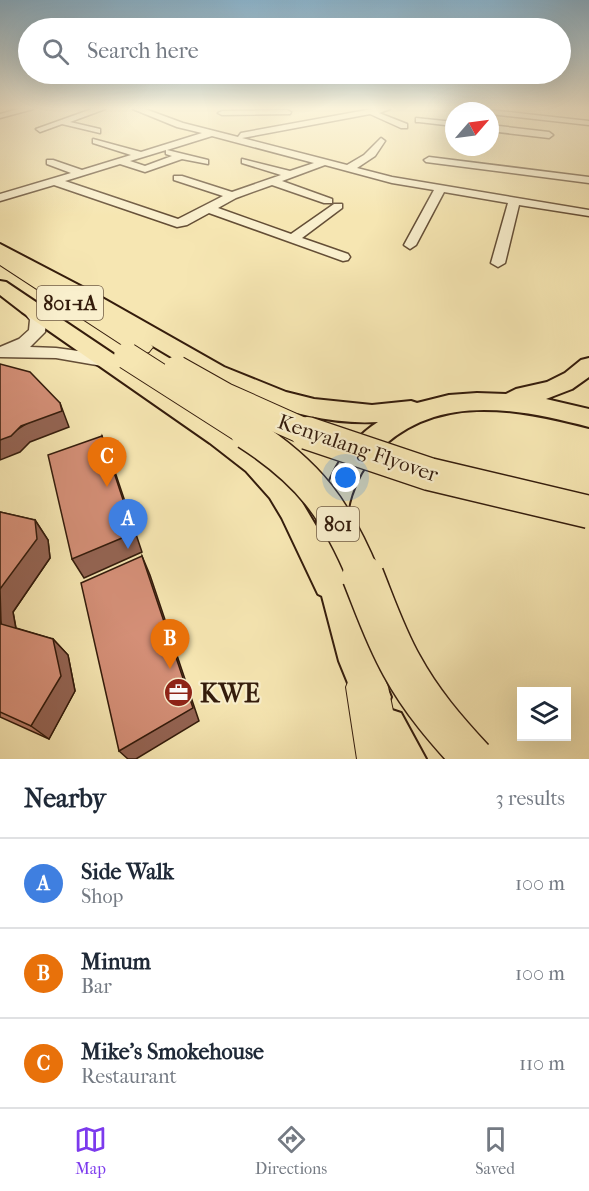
<!DOCTYPE html>
<html lang="en">
<head>
<meta charset="utf-8">
<style>
  :root { --surface:#fff; --page:#f6f6f7; --text:#1f2937; --muted:#747a83; --line:#e0e1e3; --accent:#7c3aed }
  body { margin:0; font-family:"IM FELL French Canon",serif; background:var(--page); color:var(--text) }
  .controls { position:absolute; right:18px; bottom:18px; display:grid; overflow:hidden; border-radius:0px; box-shadow:0 6px 24px #0002 }
  .controls button { width:54px; height:54px; display:grid; place-items:center; padding:0; border:0; border-bottom:2px solid var(--line); background:var(--surface); color:var(--text); font:30px sans-serif }
  .compass { position:absolute; left:445px; top:102px; width:54px; height:54px; border-radius:50%; background:var(--surface); box-shadow:0 6px 24px #0002; rotate:62deg }
  .you { position:absolute; left:346px; top:478px; width:21px; height:21px; margin:-15px; border:4px solid #fff; border-radius:50%; background:#1a73e8; box-shadow:0 0 0 9px #1a73e833 }
  .badge { display:grid; place-items:center; width:39px; height:39px; border-radius:50%; background:var(--accent); color:#fff; font-size:20px; font-weight:700 }
  .pin { position:absolute; translate:-50% -50px; filter:drop-shadow(0 2px 3px #0008) }
  .pin::after { content:''; position:absolute; top:32px; width:21px; height:18px; background:inherit; clip-path:polygon(0 0,100% 0,50% 100%) }
  .list { margin:0; padding:0; list-style:none }
  h2 { display:flex; justify-content:space-between; align-items:center; height:78px; margin:0; padding:0 24px; font-size:26px }
  h2 small { font-size:20px; font-weight:400; color:var(--muted) }
  .list li { display:grid; grid-template-columns:39px 1fr auto; gap:18px; align-items:center; box-sizing:border-box; height:90px; padding:0 24px; border-top:2px solid var(--line) }
  .list b { display:block; font-size:22px; white-space:nowrap }
  .list p { margin:0; font-size:20px; white-space:nowrap; color:var(--muted) }
  .list em { font-size:20px; font-style:normal; color:var(--muted) }
  .icon { flex:none; width:33px; height:33px; fill:none; stroke:currentColor; stroke-width:2; stroke-linecap:round; stroke-linejoin:round }
  .map { position:relative; flex:none; width:589px; height:759px; overflow:hidden }
  .search { position:absolute; background:var(--surface); box-shadow:0 6px 24px #0002; left:18px; right:18px; top:18px; height:66px; display:flex; align-items:center; gap:15px; box-sizing:border-box; padding:0 21px; border-radius:33px; color:var(--muted); font-size:22px }
  .sheet { height:348px; background:var(--surface) }
  nav { display:flex; justify-content:space-around; align-items:center; box-sizing:border-box; height:84px; border-top:2px solid var(--line); background:var(--surface); font-size:16px; color:var(--muted) }
  nav a { display:grid; justify-items:center; gap:3px }
  nav .on { color:var(--accent) }
  .map>svg:first-child { display:block }
</style>
</head>
<body>
<div class="map">
<svg width="589" height="759" viewBox="0 0 589 759">
  <rect width="100%" height="100%" fill="#f6e6b2"/>
  <filter id="stains"><feTurbulence type="fractalNoise" baseFrequency=".00333" numOctaves="4"/><feColorMatrix values="0 0 0 0 .2 0 0 0 0 .09 0 0 0 0 .02 0 0 0 .5 -.17"/></filter>
  <radialGradient id="worn" r=".72"><stop offset=".6" stop-color="#630" stop-opacity="0"/><stop offset="1" stop-color="#630" stop-opacity=".3"/></radialGradient>
  <g fill="none" stroke-linecap="round" stroke-linejoin="round">
    <defs>
      <path id="minor" d="M18 109H33L0 118V114Z
        M92 109H105L70 122 100 129V133L62 124 40 132 36 129Z
        M133 109H145L183 123 238 137 241 133 372 109H390L379 113 407 124V128H401L370 114 242 138 347 165 364 155 381 138 385 141 375 156 357 168 392 177 589 210V216L519 205 505 263 498 267 491 263 508 203 444 192 416 245 410 249 404 245 434 190 392 183 325 165 282 181 332 199V203H324L272 185 236 198 218 208 291 234 334 204H342V208L302 238 348 254 350 257 348 260 343 261 209 213 187 225 177 227 54 185 0 201V194L71 173 47 164V160H53L82 170 131 155 93 143V139L141 152 202 133 177 127ZM212 136 314 163 290 171 242 159V163L281 175 232 192 182 176H174V180L223 196 178 219 65 181 120 164 145 172 182 159 208 164V160L167 150ZM166 150V154L172 156 145 166 130 161Z
        M467 109H480L482 111Z
        M287 110 291 112 290 114 222 115 218 113 222 111Z
        M490 110 589 121V125L490 114V111H487Z
        M416 118 454 122V126L419 122H416Z
        M490 125 549 132 553 135 549 138 490 131Z
        M429 157 589 177V183L426 162 424 160Z
        M29 303 34 305 46 320 45 332 30 347 56 348 108 355 114 357 117 361 114 365 108 367 56 358 0 357V347L19 339 29 330 30 320 21 308Z"/>
      <path id="major" d="M0 244 90 291 224 367 286 392 314 399 372 405 411 401 417 403 449 395 477 393 506 394 516 389 547 382 565 373 581 360 589 358V377L572 389 546 399 589 409V427C515 408 435 392 376 453 353 477 343 513 346 545 349 599 371 649 391 697L386 708 401 713 426 759H383L367 727 372 716 359 710 339 661 322 596 318 594 282 518 270 498 246 471 210 443 22 312 0 295V281L6 282 264 455 290 482 316 526C325 484 341 446 378 422 273 428 179 362 93 309 65 291 35 276 6 259L0 256Z"/>
      <path id="highway" d="M0 251 7 253 149 342 153 347 149 352 141 355 133 352 0 265Z
        M367 666 382 672 388 687 403 759H357L346 687 352 672Z"/>
    </defs>
    <use href="#minor" stroke="#644e36" stroke-width="3"/>
    <use href="#major" stroke="#341c0c" stroke-width="4"/>
    <use href="#highway" stroke="#341c0c" stroke-width="2"/>
    <use href="#minor" fill="#f9efcd" fill-rule="evenodd"/>
    <use href="#major" fill="#f6e6b2" fill-rule="evenodd"/>
    <use href="#highway" fill="#f6e6b2" fill-rule="evenodd"/>
    <defs>
      <path id="highway-bridge-far2" d="M127 356 249 434
        M177 369 225 396 310 434"/>
      <path id="highway-bridge-far1" d="M247 433C309 473 336 509 364 577
        M307 433 429 474 589 512"/>
      <path id="highway-bridge" d="M363 576C375 606 386 638 402 666 421 701 446 730 473 759"/>
    </defs>
    <use href="#highway-bridge-far2" stroke="#341c0c" stroke-width="28" stroke-linecap="butt"/>
    <use href="#highway-bridge-far1" stroke="#341c0c" stroke-width="35" stroke-linecap="butt"/>
    <use href="#highway-bridge" stroke="#341c0c" stroke-width="44" stroke-linecap="butt"/>
    <use href="#highway-bridge-far2" stroke="#f6e6b2" stroke-width="26"/>
    <use href="#highway-bridge-far1" stroke="#f6e6b2" stroke-width="32"/>
    <use href="#highway-bridge" stroke="#f6e6b2" stroke-width="41"/>
  </g>
  <path fill="#b67b66" stroke="#341c0c" stroke-width="1.5" d="M0 512 35 520 48 540 50 558 13 612 16 628 53 639 68 655 75 691 49 739 0 717Z"/>
  <path fill="#946453" stroke="#341c0c" stroke-width="1.5" d="M60 403 69 427 30 442 20 452 0 460V440Z
    M102 436 110 457 142 552 84 578 72 559Z
    M35 520 48 540 50 558 13 612 18 641 1 624 0 589Z
    M142 556 150 575 199 721 136 759H128L119 751Z
    M53 639 68 655 75 691 49 739 31 726Z"/>
  <path fill="#d48f77" stroke="#341c0c" stroke-width="1.5" d="M0 364 30 372 60 403 62 411 21 426 11 436 0 440Z
    M102 436 134 533 72 559 48 455Z
    M0 512 35 520 37 539 0 589Z
    M142 556 193 708 119 751 81 583Z
    M0 619 1 624 53 639 61 676 31 726 0 712Z"/>
  <linearGradient id="sky" x2="0" y2="1"><stop stop-color="#8bb8d4"/><stop offset="0.5" stop-color="#fbf4dc"/><stop offset="1" stop-color="#fbf4dc" stop-opacity="0"/></linearGradient>
  <rect width="589" height="216" fill="url(#sky)"/>
  <defs>
    <symbol id="office-disc" viewBox="-11 -11 22 22"><circle r="9.5" fill="#8f2418" stroke="#f9efcd"/><path d="M-6-3h4V-5.5h4V-3h4V5H-6ZM-1-4.5V-3h2v-1.5ZM-6 0V1H6V0Z" fill="#fff"/></symbol>
  </defs>
  <g fill-rule="evenodd">
    <use href="#office-disc" x="162" y="676" width="33" height="33"/>
  </g>
  <g text-anchor="middle" stroke-width="4.5" stroke-linejoin="round" paint-order="stroke">
    <g fill="#f9efcd" stroke="#6f5b46" stroke-width="1.5">
      <rect x="37" y="286" width="66" height="34" rx="4.5"/>
      <rect x="317" y="507" width="42" height="34" rx="4.5"/>
    </g>
    <g font-size="20" font-weight="bold" fill="#341c0c">
      <text x="70" y="310">801-1A</text>
      <text x="338" y="531">801</text>
    </g>
    <g font-size="21" fill="#341c0c" stroke="#f9efcd">
      <text transform="translate(358 448) rotate(19)" y="7">Kenyalang Flyover</text>
    </g>
    <g font-size="26" font-weight="bold" fill="#341c0c" stroke="#f9efcd" text-anchor="start">
      <text x="200" y="702">KWE</text>
    </g>
  </g>
  <rect width="100%" height="100%" filter="url(#stains)"/>
  <rect width="100%" height="100%" fill="url(#worn)"/>
</svg>
<div class="controls">
<button><svg class="icon" aria-label="layers" viewBox="0 0 24 24"><path d="M12 4l9 5-9 5-9-5zM3 14l9 5 9-5"/></svg></button>
</div>
<svg class="compass" viewBox="-18 -18 36 36"><path d="M0-13l5 13h-10z" fill="#e53935"/><path d="M0 13l5-13h-10z" fill="#747a83"/></svg>
<div class="you"></div>
<div class="pin badge" style="left:128px;top:549px;background:#3f7fe0">A</div>
<div class="pin badge" style="left:170px;top:669px;background:#e8710a">B</div>
<div class="pin badge" style="left:107px;top:487px;background:#e8710a">C</div>
<div class="search"><svg class="icon" aria-label="search" viewBox="0 0 24 24"><circle cx="10" cy="10" r="6"/><path d="M15 15l6 6"/></svg>Search here</div>
</div>
<section class="sheet">
<h2>Nearby<small>3 results</small></h2>
<ul class="list">
<li><span class="badge" style="background:#3f7fe0">A</span><div><b>Side Walk</b><p>Shop</p></div><em>100 m</em></li>
<li><span class="badge" style="background:#e8710a">B</span><div><b>Minum</b><p>Bar</p></div><em>100 m</em></li>
<li><span class="badge" style="background:#e8710a">C</span><div><b>Mike's Smokehouse</b><p>Restaurant</p></div><em>110 m</em></li>
</ul>
</section>
<nav>
<a class="on"><svg class="icon" aria-label="map" viewBox="0 0 24 24"><path d="M3 6l6-2 6 2 6-2v14l-6 2-6-2-6 2zM9 4v14M15 6v14"/></svg>Map</a>
<a><svg class="icon" aria-label="directions" viewBox="0 0 24 24"><path d="M12 3l9 9-9 9-9-9zM9 14v-3h6M13 9l2 2-2 2"/></svg>Directions</a>
<a><svg class="icon" aria-label="saved" viewBox="0 0 24 24"><path d="M7 4h10v16l-5-4-5 4z"/></svg>Saved</a>
</nav>
</body>
</html>
